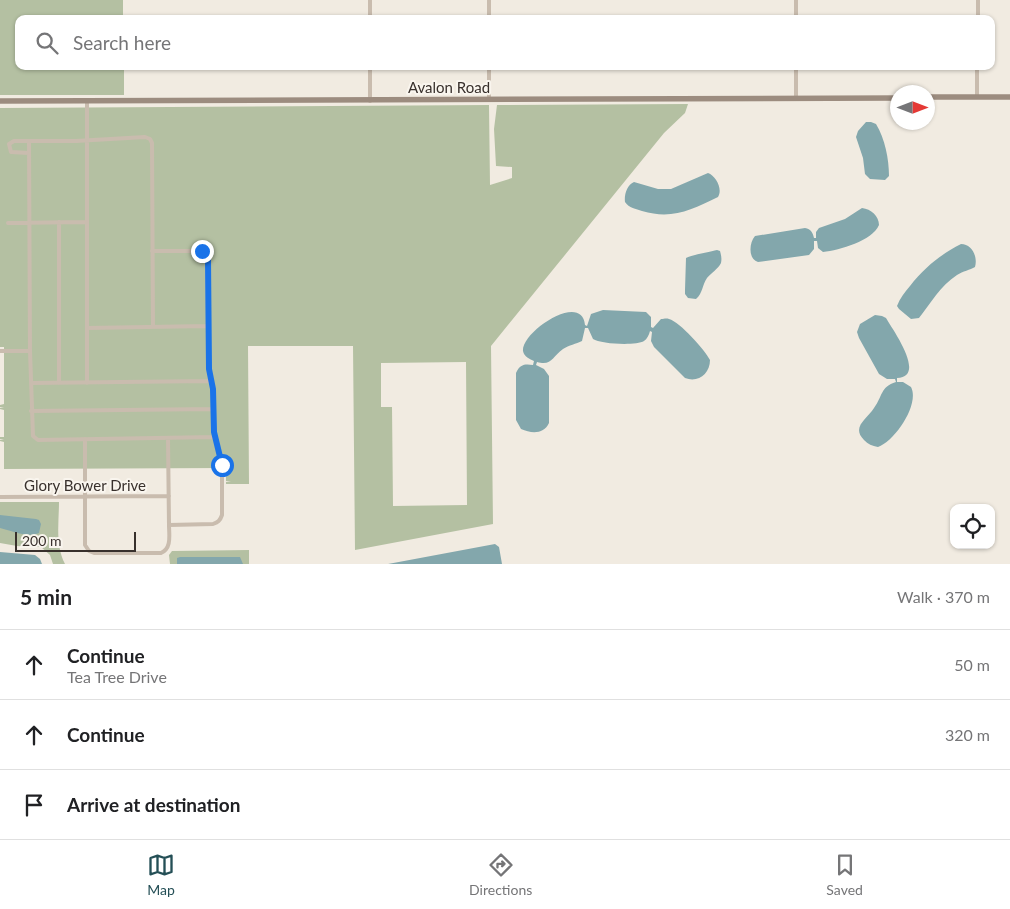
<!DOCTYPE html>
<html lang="en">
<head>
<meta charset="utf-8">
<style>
  :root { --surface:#fff; --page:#f2f2f2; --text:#202124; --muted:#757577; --line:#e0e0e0; --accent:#244f56 }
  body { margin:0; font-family:Lato,sans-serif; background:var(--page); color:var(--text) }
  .controls { position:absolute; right:15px; bottom:15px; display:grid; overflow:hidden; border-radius:10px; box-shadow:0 1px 4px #0004 }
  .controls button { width:45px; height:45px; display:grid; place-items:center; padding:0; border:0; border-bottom:1px solid var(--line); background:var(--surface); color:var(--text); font:25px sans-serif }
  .compass { position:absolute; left:890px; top:85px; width:45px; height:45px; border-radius:50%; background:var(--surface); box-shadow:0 1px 4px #0004; rotate:90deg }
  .scale { position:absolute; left:15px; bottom:12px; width:121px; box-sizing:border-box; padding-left:5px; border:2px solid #38302c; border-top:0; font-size:14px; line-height:18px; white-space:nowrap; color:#38302c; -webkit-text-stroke:4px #f9f5ee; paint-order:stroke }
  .stop { position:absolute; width:15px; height:15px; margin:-11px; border:4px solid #1a73e8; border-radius:50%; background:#fff }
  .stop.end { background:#1a73e8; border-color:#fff; box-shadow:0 1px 5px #0008 }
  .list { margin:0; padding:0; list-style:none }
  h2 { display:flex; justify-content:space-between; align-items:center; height:65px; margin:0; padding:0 20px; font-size:21px }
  h2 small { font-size:16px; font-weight:400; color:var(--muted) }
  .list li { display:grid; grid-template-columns:32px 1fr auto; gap:15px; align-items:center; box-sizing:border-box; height:70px; padding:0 20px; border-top:1px solid var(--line) }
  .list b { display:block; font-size:19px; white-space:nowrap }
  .list p { margin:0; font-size:16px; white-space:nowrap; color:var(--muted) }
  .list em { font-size:16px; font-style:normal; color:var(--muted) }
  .icon { flex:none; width:28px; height:28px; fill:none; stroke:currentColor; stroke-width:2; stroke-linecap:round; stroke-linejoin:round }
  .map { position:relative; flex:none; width:1010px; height:564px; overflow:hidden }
  .search { position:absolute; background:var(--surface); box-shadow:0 1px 4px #0004; left:15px; right:15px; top:15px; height:55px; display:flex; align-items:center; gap:12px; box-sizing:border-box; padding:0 18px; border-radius:10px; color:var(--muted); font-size:19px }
  .sheet { height:275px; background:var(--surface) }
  nav { display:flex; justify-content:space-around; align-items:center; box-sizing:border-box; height:70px; border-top:1px solid var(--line); background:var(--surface); font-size:14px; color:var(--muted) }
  nav a { display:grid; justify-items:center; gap:2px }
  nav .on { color:var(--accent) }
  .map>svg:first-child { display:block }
</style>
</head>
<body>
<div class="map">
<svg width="1010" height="564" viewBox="0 0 1010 564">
  <rect width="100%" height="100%" fill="#f1ebe1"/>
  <path fill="#b4c0a2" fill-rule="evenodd" d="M0 0H123V19H19V66H124V95H0Z
    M688 104 685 113 664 133 491 346 493 524 355 550 353 346H248L249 484H226V482H231L226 481V468L4 469V442L0 441V440L4 439H0V437H4V410L0 409V408L4 407H0V405L4 404V347H0V108L489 105 490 185 512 178V167L496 166 494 129 497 105ZM466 362 467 505 393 506 392 407H381V363Z
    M0 502H59C59 522 55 545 65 564H53L50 555 41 547 17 546 0 543Z
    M249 550V564H170L169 555 172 551Z"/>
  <path fill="#83a7ac" d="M866 122H871L876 124C885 139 889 159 889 176L885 180 870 179 865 174 863 158 856 137 858 131Z
    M708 173C716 176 723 189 718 197 691 210 672 220 642 211 636 209 629 208 625 202 624 195 627 185 634 182L658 189H671Z
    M862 208C871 209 879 216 879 225 872 241 840 250 823 252L818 248 817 241H814V249L809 255 758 262C748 259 749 243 755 236L805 228C811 229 813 233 814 238H816V232L819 228 845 219Z
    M961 244C972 244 978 257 975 267 970 270 963 271 957 275 940 286 931 303 919 318L911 319 899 309 897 306C900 298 905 292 910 286 925 267 940 255 961 244Z
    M717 250 720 251C721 255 722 258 721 263 718 269 711 273 707 278 702 285 703 293 696 299L688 298 685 294V290L686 258C691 255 710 252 717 250Z
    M603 310 646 312 651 317V327L653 328 661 319C664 319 666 318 669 319 680 322 705 350 710 360 710 374 698 383 685 378L654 347 651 341 652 332 650 331C649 335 647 339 644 341 636 346 600 344 593 339L588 328H585L582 341C576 344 569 345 563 349 552 357 552 366 537 362L536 365 544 369 549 376V423C544 434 532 434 521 429L516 420V373C520 364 525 364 533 365L534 361C530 359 524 357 523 351 521 332 582 291 585 325L587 326 591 314Z
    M875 315 882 316 886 318C893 330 927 377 897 378V382H903L911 387C920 404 895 441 878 447 872 446 868 444 864 440 851 427 867 419 874 408 883 396 880 387 896 382L895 379H887L879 374 859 338 857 332 860 324Z
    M0 515 36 519 39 520 41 524 39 533C28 538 12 531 0 528Z
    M495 544 499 547 502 564H388Z
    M0 552 35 555 40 559 42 564H0Z
    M180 557H240L243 564H177V558Z"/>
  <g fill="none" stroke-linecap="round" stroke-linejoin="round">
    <path stroke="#c9bcae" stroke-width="4" d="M370 0V19
      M489 0V19
      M796 19V0
      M978 19V0
      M370 66V101
      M489 66V100
      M977 97V66
      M796 99V66
      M87 101V383
      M29 141 30 351 33 436 38 440 215 437
      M29 153 11 152 9 144 14 141H76L145 137 150 139 152 143 153 326
      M59 222V383
      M8 223 86 222
      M87 328 208 326
      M0 351H30
      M31 383 211 381
      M31 411 214 409
      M168 438 169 525
      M85 439V545L89 551 94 553H161C172 548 169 535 169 525L213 524C218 522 220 521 222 515V465L214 432 213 389 209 369 207 254 201 251H152
      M0 497 169 496"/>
    <path stroke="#9c8c7f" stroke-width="5.5" d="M928 97H1010
      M0 101 898 98"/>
  </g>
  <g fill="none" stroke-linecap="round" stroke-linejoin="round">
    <path stroke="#1a73e8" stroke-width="6" d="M202 251 207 254 208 259 209 369 213 389 214 432 222 465"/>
  </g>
  <g text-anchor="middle" stroke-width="4" stroke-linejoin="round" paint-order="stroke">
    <g font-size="15" fill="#38302c" stroke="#f9f5ee">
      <text x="449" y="93">Avalon Road</text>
      <text x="85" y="491">Glory Bower Drive</text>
    </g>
  </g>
</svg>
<div class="controls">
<button><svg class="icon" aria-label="locate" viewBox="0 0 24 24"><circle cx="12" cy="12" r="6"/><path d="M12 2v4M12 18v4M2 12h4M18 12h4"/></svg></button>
</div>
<svg class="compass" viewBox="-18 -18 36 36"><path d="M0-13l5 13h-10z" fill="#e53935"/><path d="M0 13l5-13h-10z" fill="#757577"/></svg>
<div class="scale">200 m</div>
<div class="stop" style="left:222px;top:465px"></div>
<div class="stop end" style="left:202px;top:251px"></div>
<div class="search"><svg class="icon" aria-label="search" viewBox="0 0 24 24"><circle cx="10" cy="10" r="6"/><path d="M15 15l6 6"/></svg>Search here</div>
</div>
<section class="sheet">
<h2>5 min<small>Walk · 370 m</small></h2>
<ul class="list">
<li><svg class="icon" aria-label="ahead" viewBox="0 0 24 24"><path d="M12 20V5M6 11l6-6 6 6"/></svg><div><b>Continue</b><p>Tea Tree Drive</p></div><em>50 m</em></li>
<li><svg class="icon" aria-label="ahead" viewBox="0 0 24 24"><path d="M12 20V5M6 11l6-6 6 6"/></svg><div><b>Continue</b></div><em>320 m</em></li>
<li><svg class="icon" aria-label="arrive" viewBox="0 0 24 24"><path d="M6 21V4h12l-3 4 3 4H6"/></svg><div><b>Arrive at destination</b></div></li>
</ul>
</section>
<nav>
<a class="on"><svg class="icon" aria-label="map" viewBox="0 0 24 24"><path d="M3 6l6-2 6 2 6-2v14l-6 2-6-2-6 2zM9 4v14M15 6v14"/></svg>Map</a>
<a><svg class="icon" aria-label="directions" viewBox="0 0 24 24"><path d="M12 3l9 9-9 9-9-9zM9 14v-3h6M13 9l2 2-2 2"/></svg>Directions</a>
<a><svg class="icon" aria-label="saved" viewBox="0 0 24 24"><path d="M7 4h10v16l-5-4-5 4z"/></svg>Saved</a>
</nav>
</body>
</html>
